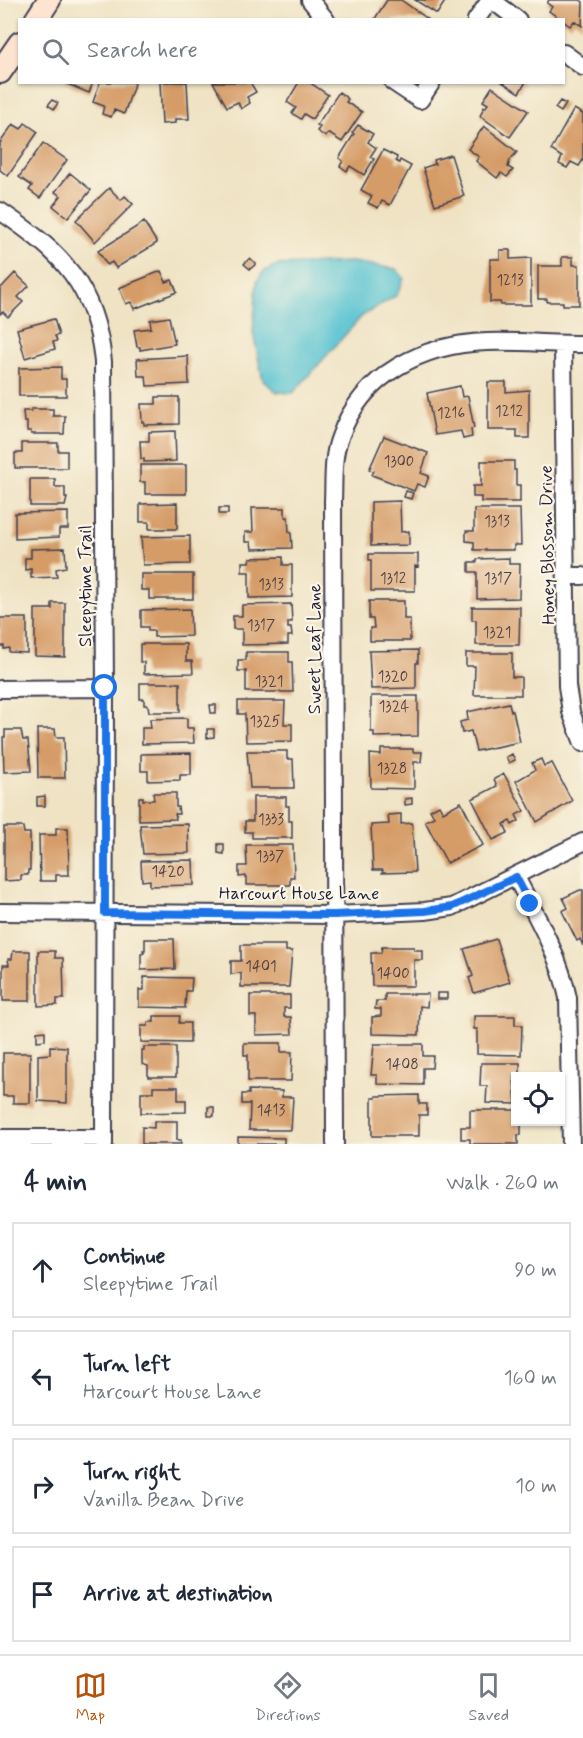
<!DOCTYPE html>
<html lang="en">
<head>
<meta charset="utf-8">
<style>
  :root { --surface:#fff; --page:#f6f6f7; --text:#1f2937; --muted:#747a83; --line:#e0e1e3; --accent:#b45309 }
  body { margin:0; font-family:Mynerve,sans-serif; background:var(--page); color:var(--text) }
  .controls { position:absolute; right:18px; bottom:18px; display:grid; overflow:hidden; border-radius:0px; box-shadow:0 2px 4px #0004 }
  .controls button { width:54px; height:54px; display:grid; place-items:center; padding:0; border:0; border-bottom:2px solid var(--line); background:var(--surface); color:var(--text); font:30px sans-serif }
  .stop { position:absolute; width:18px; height:18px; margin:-14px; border:4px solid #1a73e8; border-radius:50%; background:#fff }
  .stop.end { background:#1a73e8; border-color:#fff; box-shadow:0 2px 6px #0008 }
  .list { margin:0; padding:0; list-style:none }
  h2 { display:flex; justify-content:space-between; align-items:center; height:78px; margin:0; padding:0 24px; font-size:26px }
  h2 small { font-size:20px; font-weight:400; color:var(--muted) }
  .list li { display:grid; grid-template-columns:39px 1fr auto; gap:18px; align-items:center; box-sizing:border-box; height:96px; margin:0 12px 12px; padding:0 12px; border:2px solid var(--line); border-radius:0px }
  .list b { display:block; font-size:22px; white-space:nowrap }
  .list p { margin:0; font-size:20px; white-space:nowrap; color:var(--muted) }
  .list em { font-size:20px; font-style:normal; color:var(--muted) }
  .icon { flex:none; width:33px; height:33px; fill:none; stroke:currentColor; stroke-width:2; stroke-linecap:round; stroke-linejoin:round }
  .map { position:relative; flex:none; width:583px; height:1144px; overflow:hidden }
  .search { position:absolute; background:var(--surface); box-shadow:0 2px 4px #0004; left:18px; right:18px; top:18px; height:66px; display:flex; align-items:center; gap:15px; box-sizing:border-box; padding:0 21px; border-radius:0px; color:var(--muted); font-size:22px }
  .sheet { height:510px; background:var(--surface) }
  nav { display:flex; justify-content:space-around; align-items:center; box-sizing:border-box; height:84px; border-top:2px solid var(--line); background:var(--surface); font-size:16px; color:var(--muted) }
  nav a { display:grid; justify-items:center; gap:3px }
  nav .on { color:var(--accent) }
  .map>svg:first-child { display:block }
</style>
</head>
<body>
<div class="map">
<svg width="583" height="1144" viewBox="0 0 583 1144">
  <rect width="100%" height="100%" fill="#fcf5e5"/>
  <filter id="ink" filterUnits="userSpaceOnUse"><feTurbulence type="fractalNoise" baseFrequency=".0167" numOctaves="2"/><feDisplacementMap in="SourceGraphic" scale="12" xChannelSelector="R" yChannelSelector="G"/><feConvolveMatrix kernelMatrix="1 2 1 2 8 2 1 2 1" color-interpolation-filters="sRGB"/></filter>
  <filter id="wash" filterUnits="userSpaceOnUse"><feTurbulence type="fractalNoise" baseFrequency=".008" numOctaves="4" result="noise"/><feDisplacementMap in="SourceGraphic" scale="24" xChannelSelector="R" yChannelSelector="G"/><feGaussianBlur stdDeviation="1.35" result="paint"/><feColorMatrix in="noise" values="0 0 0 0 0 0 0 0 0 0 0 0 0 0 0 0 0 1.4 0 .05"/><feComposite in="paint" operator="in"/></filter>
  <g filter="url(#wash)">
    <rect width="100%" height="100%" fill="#efe3c4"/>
    <path fill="#57c3d1" stroke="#3c7286" stroke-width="1.5" d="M352 262 396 269 404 278 397 295 362 316 293 393 277 392 263 380 253 333 257 281 264 271 277 265Z"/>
    <g id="blocks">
      <path fill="#d59c67" d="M387 0H401L429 20H374Z
        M415 0H446L437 14Z
        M549 0H580L583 2 582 26 574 21 570 26 549 11 552 7 547 3Z
        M62 82H93L89 93Z
        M100 82H135L124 114 114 110 111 117 102 114 104 106 93 102Z
        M160 82H187L189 119H175V123L162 124Z
        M213 82H250L256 92 247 97 250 103 241 109 238 102 227 107Z
        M299 82H309L328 95 312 119 304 114 301 119 292 113 296 108 287 102Z
        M502 82H526L519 93Z
        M492 87 528 111 510 137 480 116 484 107 485 108 488 104 483 101Z
        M339 92 348 99 346 102 362 112 342 142 328 133 326 137 317 131 320 127 317 125Z
        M52 100 58 103 54 109 48 105Z
        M560 101 566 104 561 112 555 108Z
        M574 109 583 114V160L579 166 571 162 567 168 559 164 562 157 551 150Z
        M25 123 38 132 8 176 0 170V143L13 124 21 129Z
        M358 125 373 134 368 142 376 148 370 157 374 159 364 175 350 166 347 171 340 166 343 161 339 158 354 134 352 133Z
        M484 126 517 152 510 160 508 167 513 170 507 177 501 173 497 178 476 161 479 157 468 149Z
        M43 143 67 160 40 198 29 190 32 186 19 177Z
        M383 150 397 157 396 161 399 163 400 160 411 166 390 205 382 201 378 208 368 203 372 196 361 190Z
        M451 155 464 196 435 205 423 168 435 164 434 160Z
        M70 173 91 190 68 218 53 206 61 196 55 192Z
        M109 188 121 200 125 196 133 204 95 242 76 220Z
        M144 222 157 243 116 268 112 262 107 265 98 251Z
        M500 250H510V259L531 258V305H501L500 302H490V259H500Z
        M562 257H573V265H579V305H563V302H547V299H538V266H562Z
        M250 258 256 264 250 269 244 264Z
        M161 271 166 282 172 280 177 292 134 309 131 302 126 304 119 288Z
        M15 273 29 286 18 297 23 302 8 317 3 312 0 314V289Z
        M169 317 175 344 140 350V347H137L134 330 151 328 150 320Z
        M54 319 59 335 55 336 57 341 53 342 55 349 25 358 17 329Z
        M188 356 189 384 147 386 146 376H138L137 359Z
        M61 367V379H66V396H19V368Z
        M488 382H506V392L529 390V438H517V430H488Z
        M460 386 462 397 468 396 474 428 471 429 472 437 463 439 461 431 435 435 427 393Z
        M156 397H179V424L144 425V422H142L141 404H156Z
        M31 409H53V416H65L64 434H31V431H27V422H24L23 411H31Z
        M175 431 176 461 144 462V459H141L140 441H149V432Z
        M384 436 428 453 421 473 429 476 425 487 417 484 414 491 372 475 374 471 369 470Z
        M22 443H58V451H67V468H15V453H22Z
        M481 461H514V470H516V485H520V502H481V497H473V486H481Z
        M140 465H186V494H145V482H140Z
        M30 479H55V487H65V498H67L65 506H30Z
        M406 491 413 493 411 499 404 497Z
        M400 501 401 532 409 531V545L371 546V502Z
        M177 503V529H149V522H140V504Z
        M219 508H228V514H219Z
        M252 508H285V517H288L289 532H291L292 548 252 549 251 542H245V532H253Z
        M474 509H520L521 545H514V550H474V542L466 541V531H474Z
        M68 512V529H59V537L15 539V513Z
        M190 536V564L143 565 141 537Z
        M65 548 66 567 56 569 57 577 31 578V569L25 570V558H31V549Z
        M369 554H418V567L415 566V591H371V560H369Z
        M283 557V565H292V597L249 598V572H242V562H249L250 558Z
        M509 558V564H520L519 598 477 599V572H469V562H477V559Z
        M141 574H193V599H149V590H141Z
        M369 601H404V619H410V641H370V628H374L373 619H369Z
        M52 603H65V657L35 656V609H52Z
        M291 604 292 622H288V628H291L292 636H288V644L242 645V629H233V616H242V605Z
        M472 607H520L519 645H476V620H472Z
        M190 609 191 636 154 637V631H148V627H141V610Z
        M0 618H27V653L9 652V648L4 649V646H0Z
        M140 644H186V661H192L193 673 144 674V662H140Z
        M418 650V663H416V688L371 689 369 651Z
        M246 652H289V662H292L293 692H246V671H238V660H246Z
        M466 653H512V677H521V695H474L475 666H466Z
        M140 683H180V712H149L148 705H144V699H140Z
        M371 696H418V736L374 737V732H371Z
        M238 701H285L284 724H292V741L246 742 245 714H238Z
        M509 703 511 711H513L520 742 476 751 471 731 462 733 460 722 468 720 467 712Z
        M210 705H216V713H211Z
        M187 718V728H193L194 743 142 744V728H151L150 719Z
        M37 729H55L56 737H64L65 778H38Z
        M207 729H214V737L207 738Z
        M5 730H21L23 740H28L31 771 4 772 3 737H5Z
        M381 749H413V752H422L421 762H414V789L371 788 370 754 381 755Z
        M247 751H287V759H293L294 788H250Z
        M191 753V775H180V780L148 781V771H141V754Z
        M512 754 515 760 509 763 506 757Z
        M541 759 544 766 552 763 572 801 537 822 516 781 535 770 532 763Z
        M504 774 524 811 516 815 519 821 512 825 510 821 504 824 508 833 493 840 472 799 497 786 494 779Z
        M153 793H176V807H178L179 814H175L176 819 139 820V797H143V800H154Z
        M45 796V806H37V797Z
        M253 797H286V806H289V821H292V838H252V832H245V821H253Z
        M412 798V804L405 805V799Z
        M461 802 483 845 447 863 425 821 434 817 430 810 439 805 443 812Z
        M401 814V824L412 823 415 872 382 873 383 870H373L371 825 389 824 388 815Z
        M188 824 189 853 143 854 140 825Z
        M4 827H23L24 833H30V870H28V875H21V880L4 881Z
        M56 828H68L69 875H56V881H40L39 835H56Z
        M218 844H224V854L218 853Z
        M246 845H293L294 877H290V885H246V876L239 877V866H247Z
        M193 860 194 885 150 886V880L142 881 141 861Z
        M580 890H583V946L580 939 577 941 562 911 568 908 563 898Z
        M145 939H174L175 969 141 970V954L144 953 143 950H145Z
        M496 939 510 982 474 993 469 978 473 976 464 949Z
        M241 945H286V951H292L289 987H241V973L231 974V961H241Z
        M382 947H414V950H422V960H414V986H372L371 953H381Z
        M13 951H30V1001H3V965H9L8 959H12Z
        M38 951H55V958H63L64 999H57V1005L38 1006Z
        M144 977 192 978 191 991H186L185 1008 139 1007V990H144Z
        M437 993H447V999H437Z
        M385 994H428L427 1007 420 1006 419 1035 372 1034V1017L381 1016V1009H375L376 1001H385Z
        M250 995H290V1008H284V1017H291L292 1034 256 1035V1016H250Z
        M154 1016H180L179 1023H190V1043L141 1042V1026H148V1022H154Z
        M474 1016H515V1025H522L521 1055 477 1054V1029H474Z
        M45 1031V1040L37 1041V1032Z
        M244 1043H281V1052H292L291 1081H248V1055H244Z
        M374 1044H423V1056H433L432 1068H423V1085L377 1084V1075H371Z
        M50 1046 67 1047V1103L38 1101V1055L50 1054Z
        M144 1047H176V1077H148V1066L142 1064V1050H144Z
        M3 1053H30V1103H13V1096H3Z
        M481 1063H520V1076L514 1077 516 1104 486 1103 487 1086H480Z
        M153 1087H178V1100H186V1112L141 1113V1092H153Z
        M249 1090 282 1091V1097H293L291 1130H249L250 1104H242V1094H249Z
        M419 1095V1104H427V1115H419V1136H372V1098H376V1096Z
        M208 1107H214V1116H208Z
        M470 1110H516V1122H521V1135H518V1144H470V1139H461V1127H470Z
        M154 1121H177V1140H181V1144H142V1127L154 1128Z
        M238 1137 284 1138V1144H238Z"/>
    </g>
  </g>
  <g filter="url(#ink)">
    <use href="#blocks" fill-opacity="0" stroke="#413f50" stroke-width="1.5"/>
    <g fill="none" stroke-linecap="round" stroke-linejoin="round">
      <defs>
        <path id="street" d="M310 0 326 20
          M492 0 518 20
          M476 20 490 0
          M564 53 583 67
          M393 82 420 100 432 82
          M0 211C61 252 96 286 103 362L105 688 104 1144
          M563 344 567 686 571 712 583 743
          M567 576H583
          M0 689 105 688
          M516 877C536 916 559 954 568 998L571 1144
          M0 912 334 915 425 911 452 907 583 842
          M0 1138H104
          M335 1144 333 501C334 480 332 457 340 437 362 374 423 344 487 342 519 341 551 344 583 344"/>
        <path id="secondary" d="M36 20 49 0
          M0 72 20 43"/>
      </defs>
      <use href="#street" stroke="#413f50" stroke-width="20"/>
      <use href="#secondary" stroke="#413f50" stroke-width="26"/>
      <use href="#street" stroke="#fff" stroke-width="16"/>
      <use href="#secondary" stroke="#fde4d0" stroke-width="22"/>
    </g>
  </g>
  <g fill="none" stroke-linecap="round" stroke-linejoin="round" filter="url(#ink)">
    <path stroke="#1a73e8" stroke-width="8" d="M105 688V913L334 915 425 911 452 907 516 877 530 904"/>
  </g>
  <g text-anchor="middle" stroke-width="4.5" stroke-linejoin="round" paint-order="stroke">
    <g font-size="15" fill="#4f4046">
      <text x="510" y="285">1213</text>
      <text x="509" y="416">1212</text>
      <text x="451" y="418">1216</text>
      <text x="399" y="466">1300</text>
      <text x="497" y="526">1313</text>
      <text x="393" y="583">1312</text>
      <text x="498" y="583">1317</text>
      <text x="271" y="589">1313</text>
      <text x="261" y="630">1317</text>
      <text x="497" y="637">1321</text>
      <text x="393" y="681">1320</text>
      <text x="269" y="686">1321</text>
      <text x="394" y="711">1324</text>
      <text x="265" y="726">1325</text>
      <text x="392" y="773">1328</text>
      <text x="271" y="824">1333</text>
      <text x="270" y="861">1337</text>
      <text x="168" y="876">1420</text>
      <text x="261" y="971">1401</text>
      <text x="393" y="978">1400</text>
      <text x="402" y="1069">1408</text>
      <text x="271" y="1115">1413</text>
    </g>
    <g font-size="18" fill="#22223b" stroke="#fcf5e5">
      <text transform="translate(547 545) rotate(-91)" y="6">Honey Blossom Drive</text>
      <text transform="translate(85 586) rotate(-90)" y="6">Sleepytime Trail</text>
      <text transform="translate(314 649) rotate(-90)" y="6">Sweet Leaf Lane</text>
      <text x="299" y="899">Harcourt House Lane</text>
    </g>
  </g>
</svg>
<div class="controls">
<button><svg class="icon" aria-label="locate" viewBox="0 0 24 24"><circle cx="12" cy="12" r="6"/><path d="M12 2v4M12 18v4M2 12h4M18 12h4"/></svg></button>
</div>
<div class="stop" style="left:105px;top:688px"></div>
<div class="stop end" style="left:530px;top:904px"></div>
<div class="search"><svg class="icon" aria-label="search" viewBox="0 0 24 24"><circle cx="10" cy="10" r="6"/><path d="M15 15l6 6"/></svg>Search here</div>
</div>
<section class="sheet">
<h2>4 min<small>Walk · 260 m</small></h2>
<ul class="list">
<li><svg class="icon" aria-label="ahead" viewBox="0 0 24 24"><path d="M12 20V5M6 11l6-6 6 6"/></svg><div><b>Continue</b><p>Sleepytime Trail</p></div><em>90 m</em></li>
<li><svg class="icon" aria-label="left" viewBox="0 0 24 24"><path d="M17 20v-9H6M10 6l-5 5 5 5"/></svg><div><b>Turn left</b><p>Harcourt House Lane</p></div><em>160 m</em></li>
<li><svg class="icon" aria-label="right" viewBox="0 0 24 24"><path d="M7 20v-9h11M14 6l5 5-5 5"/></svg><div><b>Turn right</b><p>Vanilla Bean Drive</p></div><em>10 m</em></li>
<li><svg class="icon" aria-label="arrive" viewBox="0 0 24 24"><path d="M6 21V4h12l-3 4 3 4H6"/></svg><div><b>Arrive at destination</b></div></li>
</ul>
</section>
<nav>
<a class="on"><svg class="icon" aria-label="map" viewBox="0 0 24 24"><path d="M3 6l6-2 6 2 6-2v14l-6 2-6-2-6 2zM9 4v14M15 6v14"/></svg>Map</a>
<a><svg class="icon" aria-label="directions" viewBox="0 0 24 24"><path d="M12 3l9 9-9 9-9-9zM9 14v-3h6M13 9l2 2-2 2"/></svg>Directions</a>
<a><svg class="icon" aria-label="saved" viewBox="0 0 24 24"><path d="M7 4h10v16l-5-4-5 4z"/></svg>Saved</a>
</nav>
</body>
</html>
